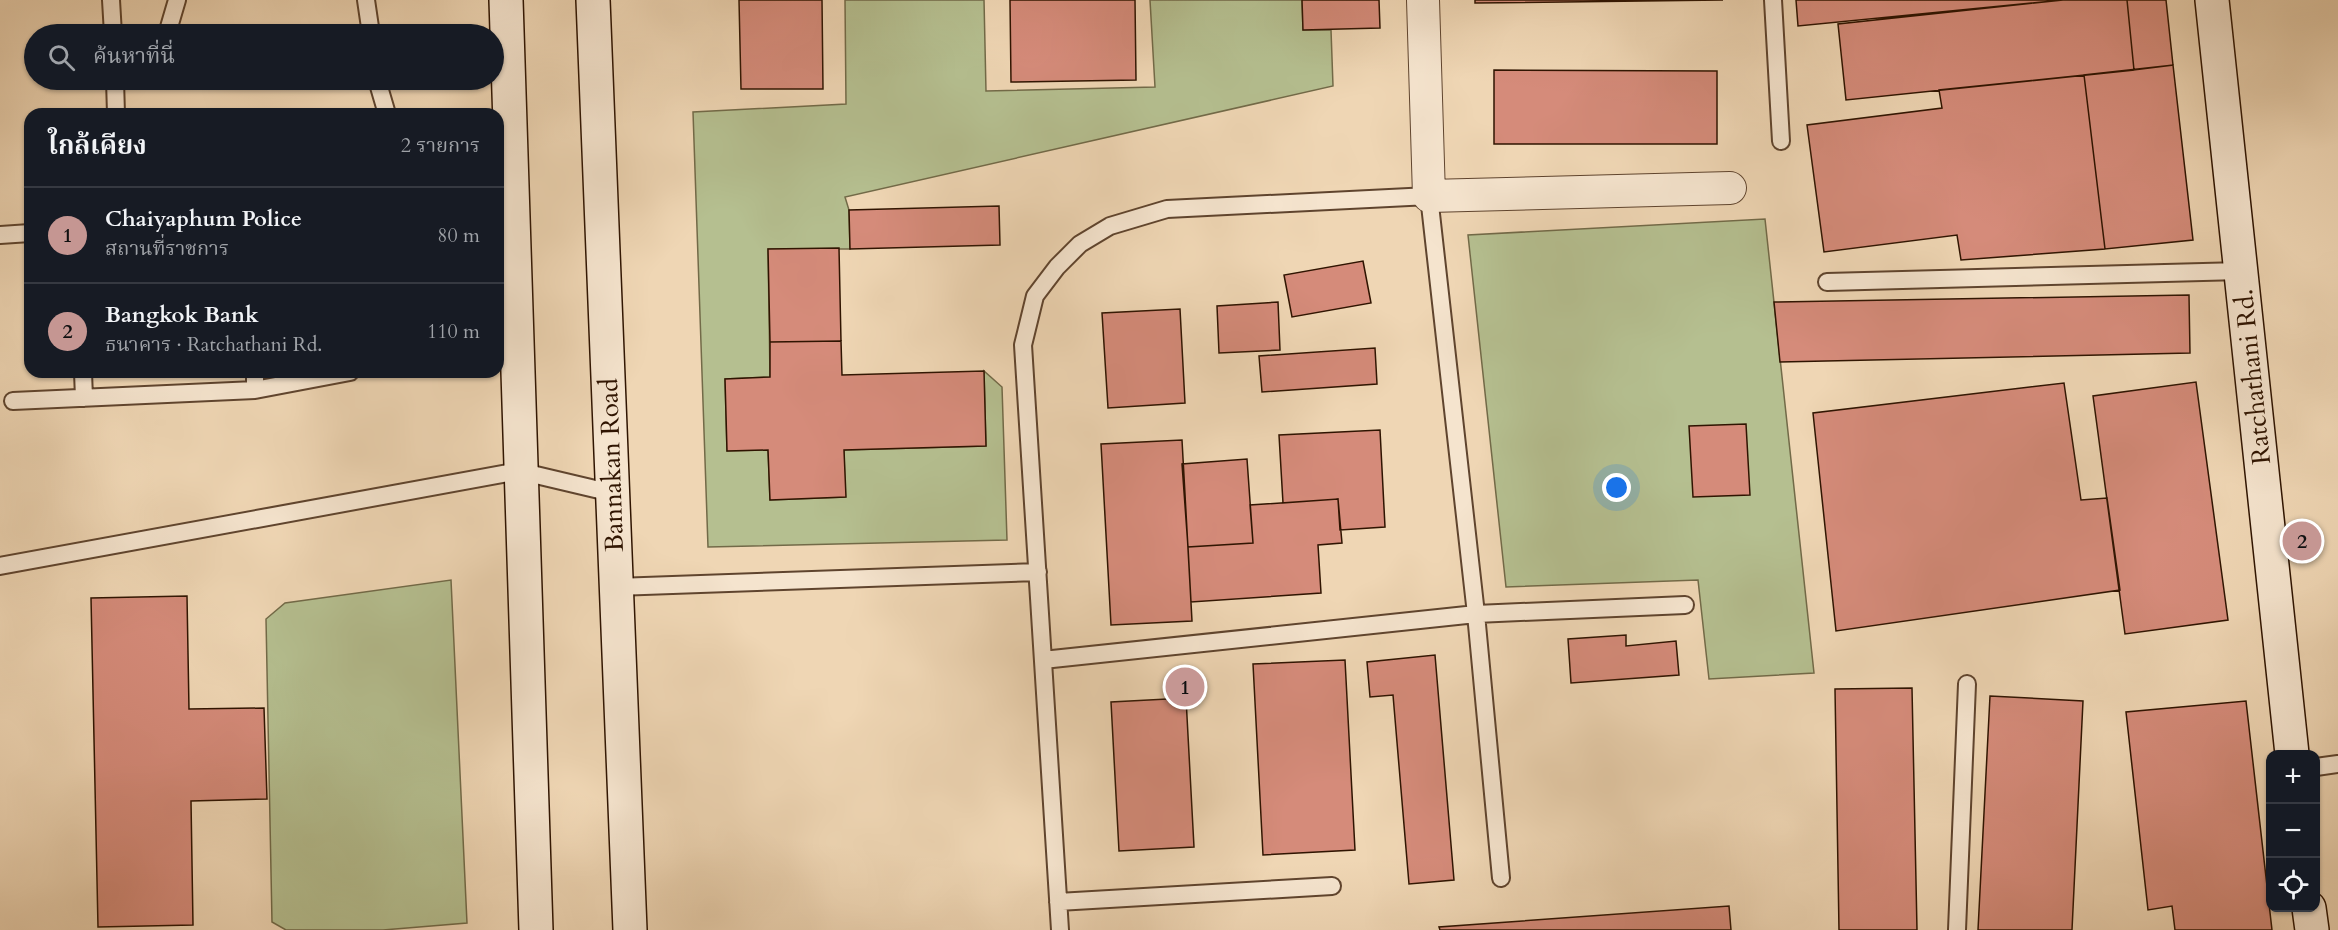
<!DOCTYPE html>
<html lang="th">
<head>
<meta charset="utf-8">
<style>
  :root { --surface:#171b24; --page:#20242c; --text:#f1f3f6; --muted:#9ea1a6; --line:#363941; --accent:#c59692 }
  body { margin:0; font-family:Cardo,"Noto Serif Thai",serif; background:var(--page); color:var(--text) }
  .controls { position:absolute; right:18px; bottom:18px; display:grid; overflow:hidden; border-radius:12px; box-shadow:0 2px 4px #0004 }
  .controls button { width:54px; height:54px; display:grid; place-items:center; padding:0; border:0; border-bottom:2px solid var(--line); background:var(--surface); color:var(--text); font:30px sans-serif }
  .you { position:absolute; left:1617px; top:488px; width:21px; height:21px; margin:-15px; border:4px solid #fff; border-radius:50%; background:#1a73e8; box-shadow:0 0 0 9px #1a73e833 }
  .badge { display:grid; place-items:center; width:39px; height:39px; border-radius:50%; background:var(--accent); color:#111; font-size:20px; font-weight:700 }
  .pin { position:absolute; translate:-50% -50%; border:3px solid #fff; box-shadow:0 2px 6px #0006 }
  .list { margin:0; padding:0; list-style:none }
  h2 { display:flex; justify-content:space-between; align-items:center; height:78px; margin:0; padding:0 24px; font-size:26px }
  h2 small { font-size:20px; font-weight:400; color:var(--muted) }
  .list li { display:grid; grid-template-columns:39px 1fr auto; gap:18px; align-items:center; box-sizing:border-box; height:96px; padding:0 24px; border-top:2px solid var(--line) }
  .list b { display:block; font-size:22px; white-space:nowrap }
  .list p { margin:0; font-size:20px; white-space:nowrap; color:var(--muted) }
  .list em { font-size:20px; font-style:normal; color:var(--muted) }
  .icon { flex:none; width:33px; height:33px; fill:none; stroke:currentColor; stroke-width:2; stroke-linecap:round; stroke-linejoin:round }
  .map { position:relative; flex:none; width:2338px; height:930px; overflow:hidden }
  .search { position:absolute; background:var(--surface); box-shadow:0 2px 4px #0004; left:24px; top:24px; width:480px; height:66px; display:flex; align-items:center; gap:15px; box-sizing:border-box; padding:0 21px; border-radius:33px; color:var(--muted); font-size:22px }
  .panel { position:absolute; background:var(--surface); box-shadow:0 2px 4px #0004; left:24px; top:108px; width:480px; height:270px; border-radius:18px }
  .map>svg:first-child { display:block }
</style>
</head>
<body>
<div class="map">
<svg width="2338" height="930" viewBox="0 0 2338 930">
  <rect width="100%" height="100%" fill="#efd6b4"/>
  <filter id="stains"><feTurbulence type="fractalNoise" baseFrequency=".00333" numOctaves="4"/><feColorMatrix values="0 0 0 0 .2 0 0 0 0 .09 0 0 0 0 .02 0 0 0 .5 -.17"/></filter>
  <radialGradient id="worn" r=".72"><stop offset=".6" stop-color="#630" stop-opacity="0"/><stop offset="1" stop-color="#630" stop-opacity=".3"/></radialGradient>
  <path fill="#b5bf90" stroke="#726a48" stroke-width="1.5" d="M845 0H984L986 91 1155 87 1150 0H1302L1303 30H1331L1333 86 845 197 849 210 850 249H768L770 377 725 379 727 451 768 450 770 500 845 497 844 450 986 446 984 371 1002 387 1007 540 708 547 693 112 846 104Z
    M1765 219 1814 673 1709 679 1698 580 1506 587 1468 235Z
    M451 580 467 923 383 930H286L272 922 266 619 285 603Z"/>
  <path fill="#d58b7a" stroke="#2f1401" stroke-width="1.5" d="M739 0H822L823 89H741Z
    M1010 0H1135L1136 80 1011 82Z
    M1302 0H1379L1380 28 1303 30Z
    M1475 0H1723L1475 3Z
    M1796 0H2063L1798 26Z
    M2063 0H2127L2134 70 1846 100 1838 24Z
    M2127 0H2166L2173 65 2134 70Z
    M2173 65 2193 240 2105 249 2084 75Z
    M1494 70 1717 71V144H1494Z
    M2084 75 2105 249 1961 260 1957 235 1824 252 1807 125 1942 108 1939 90Z
    M999 206 1000 245 850 249 849 210Z
    M839 248 841 341 770 342 768 249Z
    M1363 261 1371 303 1292 317 1284 275Z
    M2189 295 2190 353 1780 362 1774 302Z
    M1278 302 1280 350 1219 353 1217 306Z
    M1180 309 1185 403 1108 408 1102 313Z
    M841 341 842 375 984 371 986 446 844 450 846 497 770 500 768 450 727 451 725 379 770 377V342Z
    M1375 348 1377 384 1262 392 1259 356Z
    M2196 382 2228 620 2125 634 2093 396Z
    M2064 383 2081 500 2107 498 2120 590 1836 631 1813 413Z
    M1746 424 1750 495 1693 497 1689 426Z
    M1380 430 1385 527 1340 530 1338 499 1283 503 1279 435Z
    M1182 440 1192 621 1111 625 1101 444Z
    M1247 459 1253 543 1188 547 1182 464Z
    M1338 499 1342 543 1318 545 1321 593 1191 602 1188 547 1253 543 1250 505Z
    M187 596 189 709 264 708 267 799 191 801 193 925 98 927 91 598Z
    M1626 635V646L1676 641 1679 675 1571 683 1568 639Z
    M1435 655 1454 880 1409 884 1393 695 1370 697 1367 662Z
    M1345 660 1355 850 1263 855 1253 664Z
    M1912 688 1917 930H1839L1835 689Z
    M1990 696 2083 701 2072 930H1978Z
    M1186 698 1194 847 1119 851 1111 702Z
    M2246 701 2272 930H2175L2172 906 2148 910 2126 712Z
    M1729 906 1731 930H1440L1439 927Z"/>
  <g fill="none" stroke-linecap="round" stroke-linejoin="round">
    <defs>
      <path id="lane" d="M111 0 113 34
        M366 0 371 34
        M1773 0 1781 141
        M167 34 177 0
        M115 80 116 114
        M377 80 387 114
        M0 235 30 233
        M1827 282 2241 271
        M83 372 84 398
        M255 372V390
        M13 401 255 390 350 372
        M0 566 519 471 612 493
        M616 587 1038 572
        M1043 660 1476 614 1685 605
        M2316 767 2338 764
        M1058 902 1332 886
        M1060 930 1023 345 1035 296 1057 267 1080 244 1110 226 1167 209 1429 196 1476 614 1501 878
        M1957 930 1967 684"/>
      <path id="street" d="M1423 0 1429 196 1730 188"/>
      <path id="secondary" d="M506 0 536 930
        M593 0 630 930
        M2212 0 2292 754
        M2309 908 2312 930"/>
    </defs>
    <use href="#lane" stroke="#5f442e" stroke-width="20"/>
    <use href="#street" stroke="#5f442e" stroke-width="34"/>
    <use href="#secondary" stroke="#2f1401" stroke-width="36"/>
    <use href="#lane" stroke="#f5e4ce" stroke-width="16"/>
    <use href="#street" stroke="#f5e4ce" stroke-width="32"/>
    <use href="#secondary" stroke="#f5e4ce" stroke-width="33"/>
  </g>
  <g text-anchor="middle" stroke-width="6" stroke-linejoin="round" paint-order="stroke">
    <g font-size="26" fill="#2f1401" stroke="#f5e4ce">
      <text transform="translate(2252 377) rotate(-96)" y="9">Ratchathani Rd.</text>
      <text transform="translate(611 465) rotate(-92)" y="9">Bannakan Road</text>
    </g>
  </g>
  <rect width="100%" height="100%" filter="url(#stains)"/>
  <rect width="100%" height="100%" fill="url(#worn)"/>
</svg>
<div class="controls">
<button>+</button>
<button>−</button>
<button><svg class="icon" aria-label="locate" viewBox="0 0 24 24"><circle cx="12" cy="12" r="6"/><path d="M12 2v4M12 18v4M2 12h4M18 12h4"/></svg></button>
</div>
<div class="you"></div>
<div class="pin badge" style="left:1185px;top:687px">1</div>
<div class="pin badge" style="left:2302px;top:541px">2</div>
<div class="search"><svg class="icon" aria-label="search" viewBox="0 0 24 24"><circle cx="10" cy="10" r="6"/><path d="M15 15l6 6"/></svg>ค้นหาที่นี่</div>
<section class="panel">
<h2>ใกล้เคียง<small>2 รายการ</small></h2>
<ul class="list">
<li><span class="badge">1</span><div><b>Chaiyaphum Police</b><p>สถานที่ราชการ</p></div><em>80 m</em></li>
<li><span class="badge">2</span><div><b>Bangkok Bank</b><p>ธนาคาร · Ratchathani Rd.</p></div><em>110 m</em></li>
</ul>
</section>
</div>
</body>
</html>
